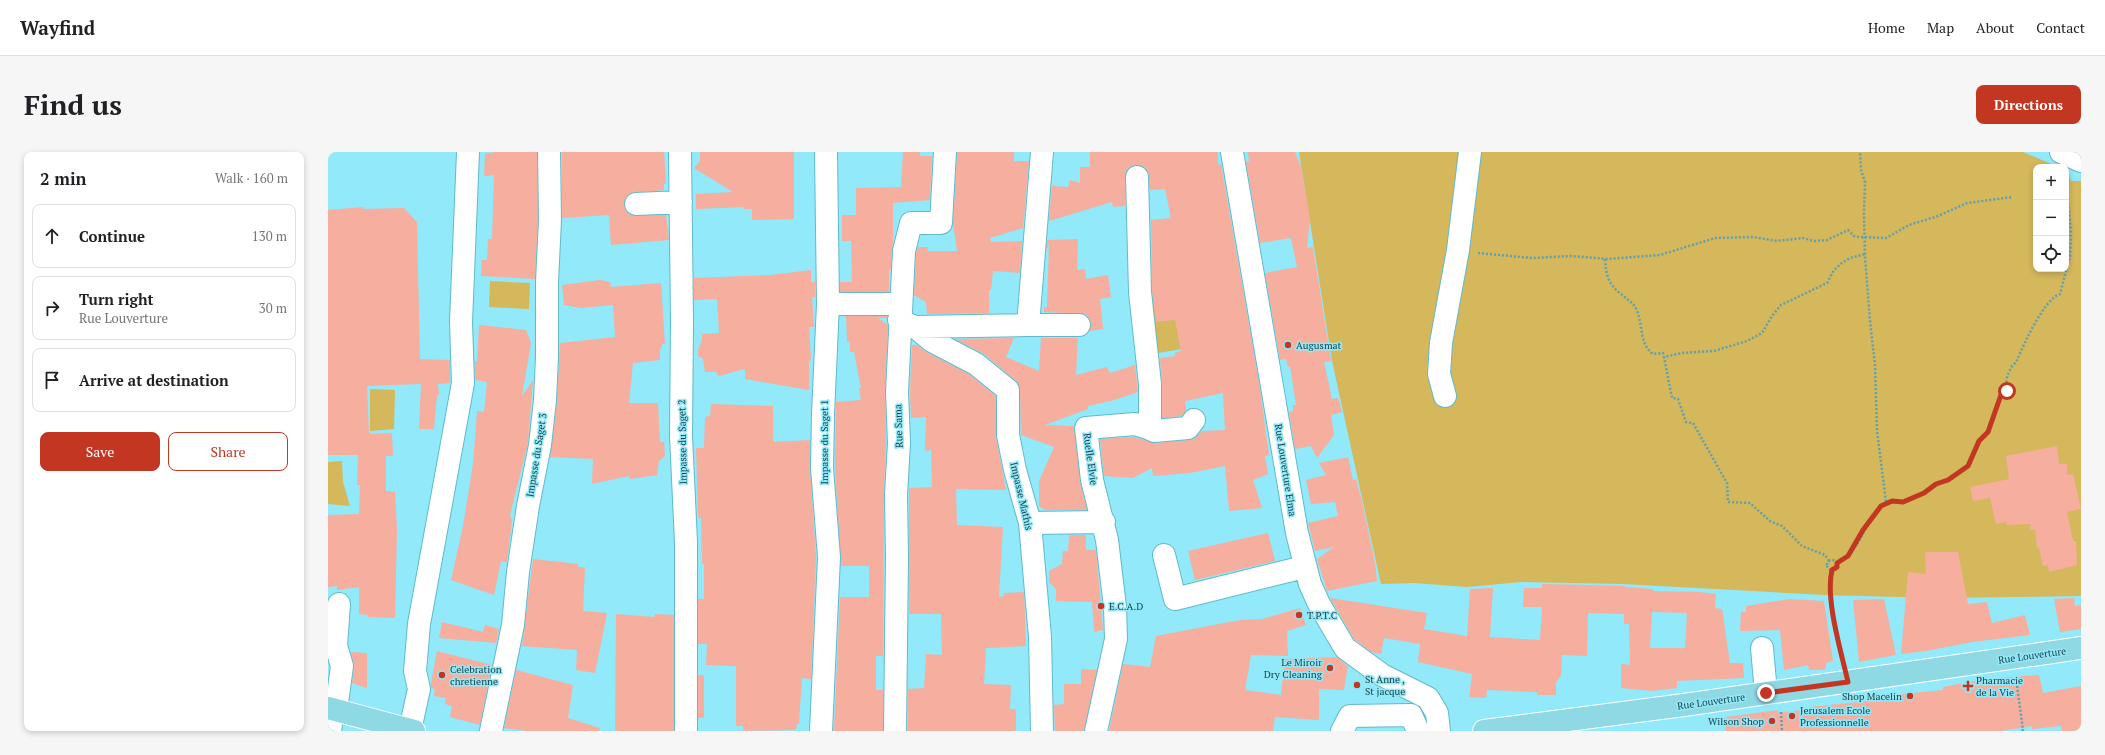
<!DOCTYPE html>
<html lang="en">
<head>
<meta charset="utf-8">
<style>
  :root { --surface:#fff; --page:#f6f6f6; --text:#202124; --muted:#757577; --line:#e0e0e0; --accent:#c23622 }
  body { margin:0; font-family:"PT Serif",serif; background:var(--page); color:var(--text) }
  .controls { position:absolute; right:12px; top:12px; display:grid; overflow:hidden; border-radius:8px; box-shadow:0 2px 6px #0003 }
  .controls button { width:36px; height:36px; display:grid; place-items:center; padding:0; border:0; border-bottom:1px solid var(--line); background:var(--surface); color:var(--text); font:20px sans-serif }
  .stop { position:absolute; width:12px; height:12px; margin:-9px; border:3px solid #c23622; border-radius:50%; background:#fff }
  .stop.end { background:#c23622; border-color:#fff; box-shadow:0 1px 4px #0008 }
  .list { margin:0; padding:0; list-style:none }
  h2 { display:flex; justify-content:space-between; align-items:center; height:52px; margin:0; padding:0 16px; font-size:17px }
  h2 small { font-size:13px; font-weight:400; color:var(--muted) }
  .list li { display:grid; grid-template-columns:26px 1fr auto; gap:12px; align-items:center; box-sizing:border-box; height:64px; margin:0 8px 8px; padding:0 8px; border:1px solid var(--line); border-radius:8px }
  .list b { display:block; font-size:15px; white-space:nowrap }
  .list p { margin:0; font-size:13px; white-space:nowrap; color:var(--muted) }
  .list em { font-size:13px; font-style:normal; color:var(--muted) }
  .actions { display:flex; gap:8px; padding:12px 16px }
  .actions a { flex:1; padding:9px 0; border:1px solid var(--accent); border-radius:8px; text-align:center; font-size:14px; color:var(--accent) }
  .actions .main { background:var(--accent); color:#fff }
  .icon { flex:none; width:22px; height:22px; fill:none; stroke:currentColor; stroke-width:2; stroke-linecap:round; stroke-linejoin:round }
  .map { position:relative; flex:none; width:1753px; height:579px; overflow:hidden; border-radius:8px }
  header { display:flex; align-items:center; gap:24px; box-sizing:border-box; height:56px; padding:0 20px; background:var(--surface); border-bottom:1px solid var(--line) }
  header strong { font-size:19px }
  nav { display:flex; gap:22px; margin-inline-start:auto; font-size:14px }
  .intro { display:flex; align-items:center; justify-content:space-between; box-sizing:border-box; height:96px; padding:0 24px }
  h1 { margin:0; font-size:28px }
  .button { padding:10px 18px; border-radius:8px; background:var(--accent); color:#fff; font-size:14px; font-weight:700 }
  main { display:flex; gap:24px; padding:0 24px }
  aside { flex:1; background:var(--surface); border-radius:8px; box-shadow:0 2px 6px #0003 }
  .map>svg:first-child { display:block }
</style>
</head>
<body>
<header>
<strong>Wayfind</strong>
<nav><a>Home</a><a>Map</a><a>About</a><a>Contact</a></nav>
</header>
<div class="intro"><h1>Find us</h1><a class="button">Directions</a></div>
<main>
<aside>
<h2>2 min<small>Walk · 160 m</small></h2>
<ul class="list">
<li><svg class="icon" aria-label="ahead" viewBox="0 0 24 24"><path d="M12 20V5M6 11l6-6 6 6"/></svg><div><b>Continue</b></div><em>130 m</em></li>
<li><svg class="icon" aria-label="right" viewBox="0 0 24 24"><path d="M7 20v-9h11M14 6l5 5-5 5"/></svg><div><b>Turn right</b><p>Rue Louverture</p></div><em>30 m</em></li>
<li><svg class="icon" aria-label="arrive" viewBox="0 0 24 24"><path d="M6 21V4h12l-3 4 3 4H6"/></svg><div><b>Arrive at destination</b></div></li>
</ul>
<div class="actions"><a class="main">Save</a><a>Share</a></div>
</aside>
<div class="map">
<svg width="1753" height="579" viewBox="0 0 1753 579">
  <rect width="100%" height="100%" fill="#91e9fa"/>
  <path fill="#d5b75c" d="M971 0H1695L1730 15H1708V117H1738V18L1739 19 1743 29H1753V444L1608 446 1496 443 1295 432 1193 430 1139 435 1086 431 1053 432 1004 209Z
    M162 129 202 131 201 157 161 155Z
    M851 140 854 197 824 202 820 145Z
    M42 237 67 238 66 277 42 279Z
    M14 309 15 330 22 354 0 352V310Z"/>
  <path fill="#f6ae9f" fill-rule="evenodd" d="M167 0H209L210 68 207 127 153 124 154 108H159L160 87H164L166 23 156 24 157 2Z
    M234 0H336L338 31 336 32V38L302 41 297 47 296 53 298 59 303 63H338L341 88 283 93 281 63 234 66Z
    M372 0H466V67L424 68V57H416V55L368 57V42L405 40 366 16 372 9Z
    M575 0H592V4H604L602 48 565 51V90L563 118 561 116V140H512V130H524L523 89H514V63H528V36L573 35Z
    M629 0H686V9H701L695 76 662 86 663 90 694 89 692 121 665 119 663 138H661V161L599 162 598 150 586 143 588 101 590 95H599L600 99H629L625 72Z
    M762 0H890V13L893 12 931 230 941 303 937 304 940 322 925 328 934 356 901 359 897 314 862 321 825 324 824 316 805 326 776 324 772 287 806 285 827 291 861 288 866 287 874 279 897 278 895 241 857 249 858 259 853 264 834 266V232L832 206 847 204V201L853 199 847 168 828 170 824 139 823 68 843 66 837 37 822 38 820 19 815 14 808 13 802 15 798 19 797 54 785 55 784 50 721 69 724 34 740 35 742 28 752 31V15H762Z
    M920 0H967L973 15 982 67 979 96 985 95 1003 209 996 210 1004 247 1010 246 1014 260 1003 263 1006 283 989 306 983 294 967 297 961 260 965 259V253H968L962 214 960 215 958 207 952 208 937 121 969 115 963 86 932 91 918 10H921Z
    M35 55V57L76 56 89 70 92 207 122 208V231L110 232 111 243H109L106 277H91L93 232 39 234 41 282 64 281 65 304H58V339L67 340 69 377 67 466 40 465V463L31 462V435L9 438V434L0 435V363L31 362 32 333H29L30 303H0V58Z
    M750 87 749 118 757 117 758 127 780 123 783 145 772 147 775 177 762 179V167L757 162 716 160V155H719L721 92 718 100 719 88Z
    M483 118V130H487V145H484L486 175H481L483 207 481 210V238L417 227V217L391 224 388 220H377L375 207 370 204V198L374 188V182L391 181 389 147 366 148V126L443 123Z
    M272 128 282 130 283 135 333 131 337 192H334V196L332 197V208L305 211 301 251H330L332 290H336L337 304 331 309 329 323 302 327 301 324 264 332 265 307 222 305 229 249 232 191 287 185 285 153 253 156 236 153 234 133Z
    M518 164H559V166H550L560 173 557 239 558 291 556 343 555 504H548V538H555V579H506L512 445H541V414H513L507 316 508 250 533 248 531 237 533 236 526 200H522V189L519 190Z
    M151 173 198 178 203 191 194 244 205 228 200 291 182 363 184 368 179 410 173 409 166 443 123 428 135 374 145 312 149 259 156 260 159 230 147 228V209H149Z
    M686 186 678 205 711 219 713 186H750L748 223 779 215 782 221 807 213 810 240 783 249 760 254V257L717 273 746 274 752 329 759 358H717L711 354V329L726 295 693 283 692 238 688 229 656 202 627 187Z
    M584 193H589L598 200 641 222 668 244V285L678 338 628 337 629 373 675 375 671 444 675 445 676 441 696 440 698 494 658 496 656 532 683 533 682 557H688V579H580V537L596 536 598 502 614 503 613 462H581V336L604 335 603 298 597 299 598 265 583 266 582 240Z
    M383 252 445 254V290L482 288V317L488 405 483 527 474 526 471 572H469L468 578 415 579V574H408V514L378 513 379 492H370V447H376V412H374L373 366H370L368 296H376L377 265 382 264Z
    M1729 294 1731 312H1739V323L1745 322 1753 357 1739 360 1745 389H1748L1749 413 1721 420 1720 413 1715 414 1711 396H1709L1707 378H1702V372L1679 373 1678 370 1668 372 1662 346 1645 349 1642 335 1681 327 1678 304Z
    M1020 305 1025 328 1028 327 1034 349 1047 411 1049 429 999 439 989 407 1006 395 987 399 980 371 1010 364 1007 350 983 352 978 328 998 323 991 311Z
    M940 381 947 409 867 428 860 399Z
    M741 383H758V398H768L775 478 766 480 764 450 728 449V437L721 430V419L734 412 735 399H740Z
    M1597 400H1630L1640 452 1659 450 1664 471 1697 463 1702 483 1644 490 1598 499 1573 502 1580 420 1598 422Z
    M205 407 250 412V415H257L255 459 279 461 267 521 248 518 249 498 194 494Z
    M1214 432 1297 434V435L1325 437V439L1371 440 1388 442 1387 456 1394 457 1402 511H1415L1416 526 1349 529V536L1324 539 1293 536V512L1302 513 1301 472H1296V462L1260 461 1259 504 1234 503 1233 523 1228 531V543H1209V540L1159 538 1158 546 1141 545 1144 522 1090 510 1092 492 1056 486 1053 502 1043 500 1026 487 1002 446 1099 461 1096 477 1139 484 1142 437 1165 436 1162 485 1212 488 1214 455H1195L1196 436H1214ZM1324 460 1359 461 1357 496H1322Z
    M1746 446 1747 454 1753 453V477L1732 480 1726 447Z
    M1462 447 1496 449 1505 509 1498 511 1497 518H1481L1480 513 1456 518 1452 478 1412 479 1413 460H1418V454Z
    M1556 447 1568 503 1531 510 1525 448Z
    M972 456 978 473 959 479 960 504 923 503 917 538 953 543 957 507 1009 505 1020 514 1016 538 991 537V568L947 565 945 579H781L795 512 822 515 828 484 912 468 934 467Z
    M288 462 326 465 327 462 346 463V579H287Z
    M114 470 155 480 157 473 171 477 168 491 111 486Z
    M109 499 164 513 152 573 122 565 124 554 117 552 118 546 106 544 107 537 103 536V531Z
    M23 500 39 501V536L24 531 26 515Z
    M753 517 769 518 756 579H727L726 553 736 552V532H753Z
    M188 518 245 533 240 566 272 576 271 579H198L176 576Z
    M370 523H376V566H370Z
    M1711 523 1715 541 1753 534V579H1734L1733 574 1704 577V574L1674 579H1397L1398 565 1450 558V561L1481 557V555L1561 547 1574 545V542L1615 538V535L1657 527Z"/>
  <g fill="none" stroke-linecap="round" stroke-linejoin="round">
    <defs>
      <path id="minor" d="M352 0 354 169 353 284 358 390V579
        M904 0 969 381 982 432 991 452 1017 496 1054 523 1100 546 1109 561 1111 579
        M1733 0 1753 9
        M308 52 353 50
        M500 152H573
        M571 168 587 175 604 189 648 212 680 238V283L687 318 702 371 712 485 714 579
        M700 173H751
        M587 175 700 173 714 0
        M1117 244 1111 222 1113 191 1130 98 1142 0
        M820 276 826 279 860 276 866 268
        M702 371 776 370
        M836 403 847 447 976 415
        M1434 496 1438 541
        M8 558 14 514 8 494 11 452
        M82 578 91 537 87 519 91 472 135 231 133 170 140 0
        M2 579 5 557
        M163 579 185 473 190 420 200 354 212 293 217 248 219 205V130L222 68 221 0
        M493 579 501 405 494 316 495 262 500 152 498 0
        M567 579 569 404 568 343 571 291 569 240 576 99 583 71H613L617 0
        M768 579 788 487 787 455 779 388 764 328 758 276 807 272 820 276 822 273V232L812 140 809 25
        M1014 579 1022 564 1083 563 1090 579"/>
      <path id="major" d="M0 556 86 579
        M1156 579 1356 553 1753 496"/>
    </defs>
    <use href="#minor" stroke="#61baca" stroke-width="24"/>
    <use href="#major" stroke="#fff" stroke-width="24"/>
    <path stroke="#5ea1ad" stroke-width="2.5" stroke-dasharray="2 2" stroke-linecap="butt" d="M1150 101 1204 106 1243 104 1280 107 1332 103 1387 86 1425 85 1449 89 1475 86 1486 89 1499 88 1520 78 1526 84 1531 85 1558 86 1581 73 1610 64 1639 51 1685 45
      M1277 107C1278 123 1280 132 1293 142 1298 146 1304 150 1307 155 1316 170 1310 191 1325 202L1335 201 1336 205
      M1558 350 1564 349 1575 350 1597 341 1608 332 1620 328 1640 314 1651 289 1659 280 1674 240 1679 239C1678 231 1678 225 1682 218 1683 214 1687 212 1689 208 1696 192 1716 147 1732 142L1742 104 1743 80 1738 31
      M1499 413a5 5 0 1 1 10 0a5 5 0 1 1-10 0Z
      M1501 409 1497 403 1474 394 1454 374 1442 369 1422 351 1400 350 1399 331 1365 271 1358 270 1350 247 1344 246 1336 205 1354 201 1386 199 1419 189 1434 181 1444 164 1453 153 1499 131 1506 118 1514 111 1522 106 1537 102
      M1509 411C1533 402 1536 365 1558 350L1549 279 1547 213 1542 169 1537 105 1536 62 1537 30 1533 18 1532 0
      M1504 418C1497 447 1510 481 1515 509
      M1688 526 1695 578 1692 579
      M1453 560 1454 579"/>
    <use href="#minor" stroke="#fff" stroke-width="22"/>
    <use href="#major" stroke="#8fd9e5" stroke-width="22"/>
  </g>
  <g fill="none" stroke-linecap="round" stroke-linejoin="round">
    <path stroke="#c23622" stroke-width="5" d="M1438 541 1520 530C1513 499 1497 447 1504 418L1509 415V411L1520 404 1535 378 1553 354 1564 349 1575 350 1596 341 1608 332 1620 328 1640 314 1651 289 1660 280 1674 240 1679 239"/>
  </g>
  <g fill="#c23622" stroke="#91e9fa" stroke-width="1.5">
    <circle cx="960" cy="193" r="4"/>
    <circle cx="773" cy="454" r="4"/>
    <circle cx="971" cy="463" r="4"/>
    <circle cx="1002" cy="516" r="4"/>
    <circle cx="114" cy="523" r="4"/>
    <circle cx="1029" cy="533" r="4"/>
    <path d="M1638 528h4v4h4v4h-4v4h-4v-4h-4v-4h4z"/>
    <circle cx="1582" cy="544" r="4"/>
    <circle cx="1464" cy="564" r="4"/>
    <circle cx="1444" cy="569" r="4"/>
  </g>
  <g text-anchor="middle" stroke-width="3" stroke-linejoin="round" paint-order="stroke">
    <g font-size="10" fill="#183e44" stroke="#91e9fa" text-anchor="start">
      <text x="968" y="197">Augusmat</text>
      <text x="781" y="458">E.C.A.D</text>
      <text x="979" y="467">T.P.T.C</text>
      <text x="994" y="514" text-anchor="end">Le Miroir<tspan x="994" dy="12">Dry Cleaning</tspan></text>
      <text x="122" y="521">Celebration<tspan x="122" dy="12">chretienne</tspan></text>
      <text x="1037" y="531">St Anne ,<tspan x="1037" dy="12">St jacque</tspan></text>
      <text x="1648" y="532">Pharmacie<tspan x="1648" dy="12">de la Vie</tspan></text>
      <text x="1574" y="548" text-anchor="end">Shop Macelin</text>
      <text x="1472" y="562">Jerusalem Ecole<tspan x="1472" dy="12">Professionnelle</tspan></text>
      <text x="1436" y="573" text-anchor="end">Wilson Shop</text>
    </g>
    <g font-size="10" fill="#183e44" stroke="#91e9fa">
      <text transform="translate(570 274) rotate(-92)" y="4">Rue Sama</text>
      <text transform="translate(354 290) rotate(-91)" y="4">Impasse du Saget 2</text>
      <text transform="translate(496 290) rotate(-90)" y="4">Impasse du Saget 1</text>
      <text transform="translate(208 303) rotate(-81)" y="4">Impasse du Saget 3</text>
      <text transform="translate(763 307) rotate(82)" y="4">Ruelle Elvie</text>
      <text transform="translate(958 318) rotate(81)" y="4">Rue Louverture Elma</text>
      <text transform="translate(694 344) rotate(77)" y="4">Impasse Mathis</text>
      <text transform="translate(1704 503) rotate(-8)" y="4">Rue Louverture</text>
      <text transform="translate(1383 549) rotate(-8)" y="4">Rue Louverture</text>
    </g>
  </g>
</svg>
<div class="controls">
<button>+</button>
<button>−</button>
<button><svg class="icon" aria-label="locate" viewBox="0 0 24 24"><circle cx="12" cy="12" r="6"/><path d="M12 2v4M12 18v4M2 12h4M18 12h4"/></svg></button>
</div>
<div class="stop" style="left:1679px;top:239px"></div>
<div class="stop end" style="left:1438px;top:541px"></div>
</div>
</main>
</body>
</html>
